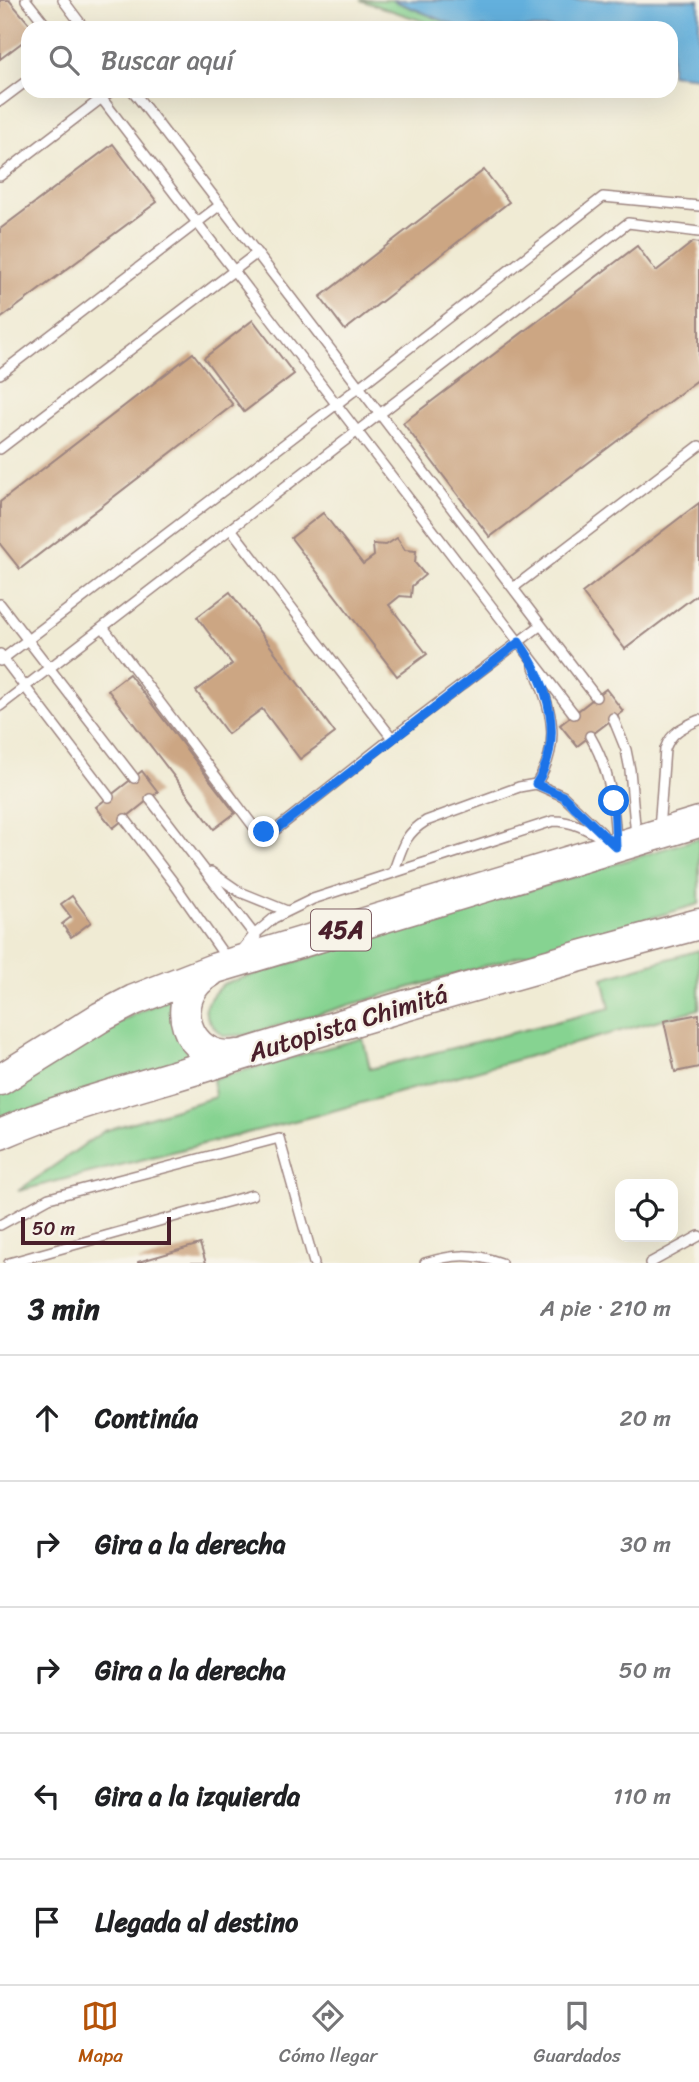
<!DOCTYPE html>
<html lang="es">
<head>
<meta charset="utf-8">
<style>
  :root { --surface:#fff; --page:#f2f2f2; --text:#202124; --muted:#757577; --line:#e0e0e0; --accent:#b45309 }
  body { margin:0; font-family:Sriracha,sans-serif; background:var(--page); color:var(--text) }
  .controls { position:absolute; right:21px; bottom:21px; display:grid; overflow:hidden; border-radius:14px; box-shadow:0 7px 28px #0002 }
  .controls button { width:63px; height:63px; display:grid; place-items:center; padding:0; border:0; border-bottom:2px solid var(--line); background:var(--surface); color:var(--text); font:35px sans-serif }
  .scale { position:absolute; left:21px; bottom:18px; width:150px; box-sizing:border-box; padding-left:7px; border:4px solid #4a1f2b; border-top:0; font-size:19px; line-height:24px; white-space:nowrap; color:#4a1f2b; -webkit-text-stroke:5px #f7f3e8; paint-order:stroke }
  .stop { position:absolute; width:21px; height:21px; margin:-16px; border:5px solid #1a73e8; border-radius:50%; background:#fff }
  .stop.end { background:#1a73e8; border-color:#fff; box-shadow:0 2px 7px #0008 }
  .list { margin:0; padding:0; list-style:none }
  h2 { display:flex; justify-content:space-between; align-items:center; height:91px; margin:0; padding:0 28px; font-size:30px }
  h2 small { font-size:23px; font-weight:400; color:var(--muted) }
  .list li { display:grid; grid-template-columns:46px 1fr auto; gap:21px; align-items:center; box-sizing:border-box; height:126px; padding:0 28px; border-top:2px solid var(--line) }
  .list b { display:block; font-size:26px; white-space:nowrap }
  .list em { font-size:23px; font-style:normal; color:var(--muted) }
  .icon { flex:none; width:38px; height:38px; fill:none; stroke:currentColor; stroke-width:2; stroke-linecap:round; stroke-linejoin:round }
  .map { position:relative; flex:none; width:699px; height:1263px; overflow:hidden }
  .search { position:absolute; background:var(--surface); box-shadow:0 7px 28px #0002; left:21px; right:21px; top:21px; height:77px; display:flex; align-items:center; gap:18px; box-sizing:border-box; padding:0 24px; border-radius:21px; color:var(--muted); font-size:26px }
  .sheet { height:721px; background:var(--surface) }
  nav { display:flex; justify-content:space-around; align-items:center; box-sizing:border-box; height:98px; border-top:2px solid var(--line); background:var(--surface); font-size:19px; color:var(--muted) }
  nav a { display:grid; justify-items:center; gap:4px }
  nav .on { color:var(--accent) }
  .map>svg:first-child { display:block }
</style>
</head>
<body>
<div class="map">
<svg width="699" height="1263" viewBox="0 0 699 1263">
  <rect width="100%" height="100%" fill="#f7f3e8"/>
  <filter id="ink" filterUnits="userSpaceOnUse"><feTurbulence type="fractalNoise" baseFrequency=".0143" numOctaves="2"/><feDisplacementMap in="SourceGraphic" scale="14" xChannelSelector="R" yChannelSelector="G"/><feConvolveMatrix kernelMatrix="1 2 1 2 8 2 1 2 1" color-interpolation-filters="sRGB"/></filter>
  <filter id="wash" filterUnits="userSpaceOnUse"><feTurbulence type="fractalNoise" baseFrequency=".00686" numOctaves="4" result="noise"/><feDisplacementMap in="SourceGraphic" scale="28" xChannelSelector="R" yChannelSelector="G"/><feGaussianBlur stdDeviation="1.57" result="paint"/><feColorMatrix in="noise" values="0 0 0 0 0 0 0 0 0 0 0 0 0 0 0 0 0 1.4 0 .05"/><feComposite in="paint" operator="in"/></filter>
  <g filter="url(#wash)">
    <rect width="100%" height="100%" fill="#f0ebd4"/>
    <path fill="#86d391" stroke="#68795e" stroke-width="2" d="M360 0H392L461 28H443Z
      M699 838V904L246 1035 224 1036C198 1015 201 1005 223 984Z
      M699 950V1009L318 1115 18 1191 104 1131 215 1097 213 1079 363 1038 370 1069 610 1008 603 978Z
      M170 997C171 1035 177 1035 205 1056L0 1120V1094L103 1030Z"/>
    <path fill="#64b0dd" stroke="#576884" stroke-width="2" d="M392 0H699V77L671 74V28H461Z"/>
    <g id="blocks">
      <path fill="#cca683" d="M0 0H9L33 28H28V38L0 59Z
        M113 144 157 202 0 319V229Z
        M484 170 509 202 345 330 320 297Z
        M693 242 699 243V379L490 537 403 423 637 246 656 271Z
        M253 320 294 374 244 412 204 358Z
        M193 353 233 405 20 569 0 544V502Z
        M699 503V593L625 649 582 593Z
        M323 513 363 564 374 556 373 544 386 545 397 538 405 550 416 551 415 563 425 575 412 586 411 597 400 596 389 605 427 654 397 676 291 538Z
        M230 592 335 733 300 759 262 709 228 734 196 691 232 664 197 617Z
        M129 674 235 813 214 829 108 690Z
        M606 689 623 711 577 746 560 725Z
        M142 771 158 792 113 828 96 807Z
        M72 896 91 922 71 937 62 924 71 917 61 904Z
        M699 1014V1067L675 1072 664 1021Z
        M200 1244 206 1263H138V1262Z"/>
    </g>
  </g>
  <g filter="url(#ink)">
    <use href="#blocks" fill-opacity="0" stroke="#9d8580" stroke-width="2"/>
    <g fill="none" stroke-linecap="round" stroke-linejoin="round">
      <defs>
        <path id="lane" d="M26 0 48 28
          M63 0 84 28
          M96 91 574 714
          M133 91 596 697
          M0 101 28 80
          M0 176 111 91
          M0 374 220 205
          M0 449 257 253
          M231 529 392 738 541 625
          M513 588 699 446
          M0 604 134 778
          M103 627 254 827 264 832 274 831 392 738
          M0 654 109 797
          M0 661 359 387 603 197 699 206
          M0 706 628 223 699 232
          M613 718 626 750 630 770 636 836
          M590 736C610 770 614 803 616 842
          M536 784 563 796 602 833
          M150 799 256 937
          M125 819 173 882 227 959
          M659 830 665 749C671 732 683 727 699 720
          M211 872 240 892 287 911
          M393 873C402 849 403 835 426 821L519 787 536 784C563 742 551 710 534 667
          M242 950 254 935 274 918 313 899 553 821C575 821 590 831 609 842
          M0 1225 49 1198 279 1138 314 1263
          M9 1263 252 1195
          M425 1263C453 1254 473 1253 501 1263
          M650 1263 699 1236"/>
        <path id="highway" d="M210 972C165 997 186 1064 237 1055
          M0 1080 101 1017 134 1000 216 968 699 822
          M0 1134C69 1104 144 1086 216 1063 376 1013 537 967 699 924"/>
      </defs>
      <use href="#lane" stroke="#9d8580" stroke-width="12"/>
      <use href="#highway" stroke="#9d8580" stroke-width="33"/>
      <use href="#lane" stroke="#fff" stroke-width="9"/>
      <use href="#highway" stroke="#fff" stroke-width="30"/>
    </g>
  </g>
  <g fill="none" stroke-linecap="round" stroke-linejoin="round" filter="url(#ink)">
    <path stroke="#1a73e8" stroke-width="9" d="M264 832 274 831 519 642C549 684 565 739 536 784L563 796 616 847 614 801"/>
  </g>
  <g text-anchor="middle" stroke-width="5" stroke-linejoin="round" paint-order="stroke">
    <rect fill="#f7f3e8" stroke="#7e5f64" stroke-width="2" x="311" y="909.5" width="60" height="41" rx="5"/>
    <g font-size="24" font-weight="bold" fill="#4a1f2b">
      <text x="341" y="938">45A</text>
    </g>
    <g font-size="26" fill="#4a1f2b" stroke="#f7f3e8">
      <text transform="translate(348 1023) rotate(-17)" y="9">Autopista Chimitá</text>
    </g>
  </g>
</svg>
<div class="controls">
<button><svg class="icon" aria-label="locate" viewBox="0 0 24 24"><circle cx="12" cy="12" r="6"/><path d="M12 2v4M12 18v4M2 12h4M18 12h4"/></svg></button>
</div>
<div class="scale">50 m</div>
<div class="stop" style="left:614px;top:801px"></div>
<div class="stop end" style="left:264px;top:832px"></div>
<div class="search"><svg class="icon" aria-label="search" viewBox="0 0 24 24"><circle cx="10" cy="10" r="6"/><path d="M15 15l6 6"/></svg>Buscar aquí</div>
</div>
<section class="sheet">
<h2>3 min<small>A pie · 210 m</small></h2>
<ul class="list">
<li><svg class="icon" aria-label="ahead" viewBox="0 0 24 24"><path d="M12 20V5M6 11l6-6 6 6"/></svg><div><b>Continúa</b></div><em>20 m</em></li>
<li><svg class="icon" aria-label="right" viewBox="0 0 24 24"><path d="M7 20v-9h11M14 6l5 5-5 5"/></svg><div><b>Gira a la derecha</b></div><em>30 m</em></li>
<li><svg class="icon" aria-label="right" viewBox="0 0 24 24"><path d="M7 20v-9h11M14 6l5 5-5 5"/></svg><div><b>Gira a la derecha</b></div><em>50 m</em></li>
<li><svg class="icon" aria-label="left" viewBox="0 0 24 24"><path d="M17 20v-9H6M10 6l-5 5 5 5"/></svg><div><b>Gira a la izquierda</b></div><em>110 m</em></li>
<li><svg class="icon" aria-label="arrive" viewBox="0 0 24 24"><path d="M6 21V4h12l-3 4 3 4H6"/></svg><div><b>Llegada al destino</b></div></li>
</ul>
</section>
<nav>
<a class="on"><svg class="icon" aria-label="map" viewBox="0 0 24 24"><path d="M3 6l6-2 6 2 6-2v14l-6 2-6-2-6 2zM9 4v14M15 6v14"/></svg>Mapa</a>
<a><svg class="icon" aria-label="directions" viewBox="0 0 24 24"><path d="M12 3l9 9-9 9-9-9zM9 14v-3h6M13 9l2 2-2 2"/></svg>Cómo llegar</a>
<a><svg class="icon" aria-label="saved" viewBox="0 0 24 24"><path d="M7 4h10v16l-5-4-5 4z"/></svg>Guardados</a>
</nav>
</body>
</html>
